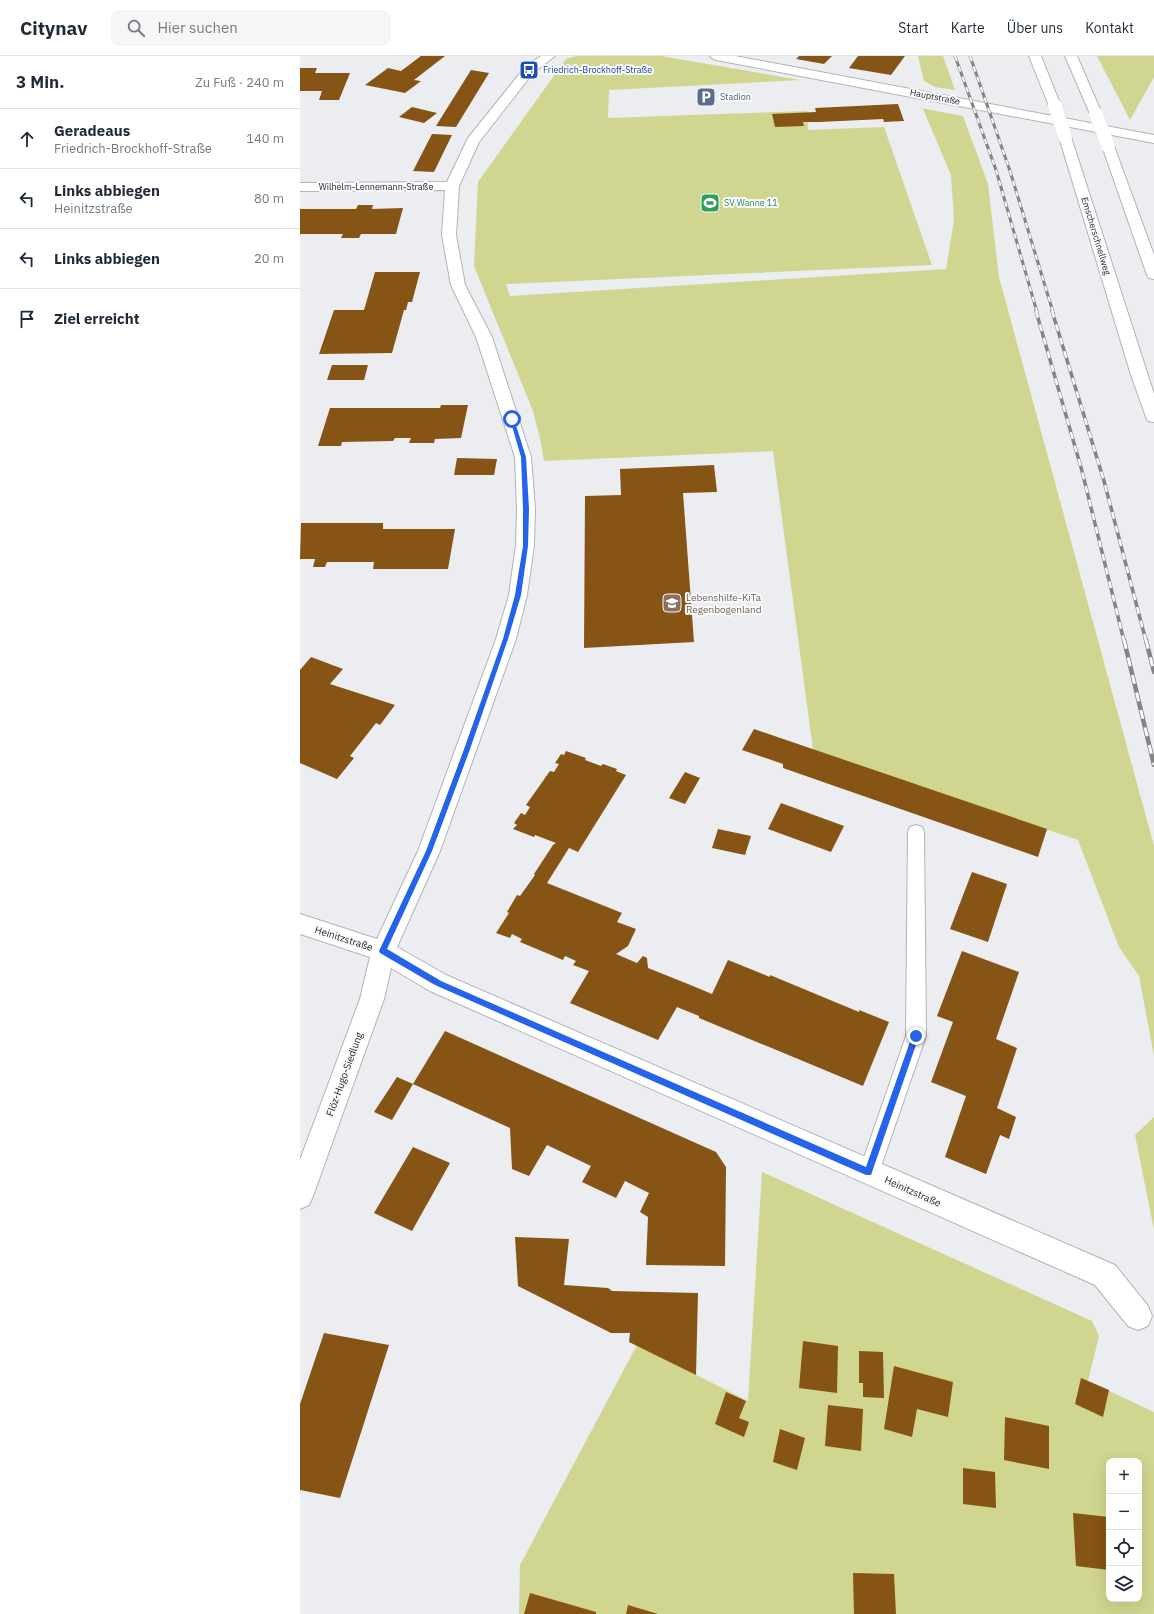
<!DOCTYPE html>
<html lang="de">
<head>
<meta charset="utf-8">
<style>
  :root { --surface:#fff; --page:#f6f6f7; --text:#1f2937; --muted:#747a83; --line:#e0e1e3 }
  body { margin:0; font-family:"IBM Plex Sans",sans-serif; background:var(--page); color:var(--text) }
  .controls { position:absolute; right:12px; bottom:12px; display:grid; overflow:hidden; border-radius:8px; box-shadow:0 4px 16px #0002 }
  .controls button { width:36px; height:36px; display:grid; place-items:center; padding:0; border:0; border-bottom:1px solid var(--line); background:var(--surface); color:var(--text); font:20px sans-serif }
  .stop { position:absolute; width:12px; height:12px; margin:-9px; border:3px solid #2563eb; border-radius:50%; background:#fff }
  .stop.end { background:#2563eb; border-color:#fff; box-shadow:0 1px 4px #0008 }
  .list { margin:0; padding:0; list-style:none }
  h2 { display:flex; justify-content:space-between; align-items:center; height:52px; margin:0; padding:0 16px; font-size:17px }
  h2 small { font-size:13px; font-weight:400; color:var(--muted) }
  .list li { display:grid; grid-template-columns:26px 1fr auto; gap:12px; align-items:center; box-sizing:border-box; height:60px; padding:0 16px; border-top:1px solid var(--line) }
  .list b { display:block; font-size:15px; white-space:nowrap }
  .list p { margin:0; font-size:13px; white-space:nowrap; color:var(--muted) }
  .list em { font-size:13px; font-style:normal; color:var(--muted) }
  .icon { flex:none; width:22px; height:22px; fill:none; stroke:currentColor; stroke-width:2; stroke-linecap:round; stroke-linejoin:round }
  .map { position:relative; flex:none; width:854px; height:1558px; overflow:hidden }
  header { display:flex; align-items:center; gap:24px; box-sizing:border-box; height:56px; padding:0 20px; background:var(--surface); border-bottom:1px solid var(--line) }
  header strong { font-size:19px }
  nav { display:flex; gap:22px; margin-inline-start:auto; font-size:14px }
  .search { width:280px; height:36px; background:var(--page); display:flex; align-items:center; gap:10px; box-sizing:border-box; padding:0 14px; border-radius:8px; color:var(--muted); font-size:15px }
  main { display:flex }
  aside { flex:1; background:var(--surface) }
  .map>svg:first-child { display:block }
</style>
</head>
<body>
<header>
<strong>Citynav</strong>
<div class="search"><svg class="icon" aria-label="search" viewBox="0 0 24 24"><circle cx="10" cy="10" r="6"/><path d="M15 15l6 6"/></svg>Hier suchen</div>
<nav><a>Start</a><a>Karte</a><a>Über uns</a><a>Kontakt</a></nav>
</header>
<main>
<aside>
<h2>3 Min.<small>Zu Fuß · 240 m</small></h2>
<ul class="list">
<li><svg class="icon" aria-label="ahead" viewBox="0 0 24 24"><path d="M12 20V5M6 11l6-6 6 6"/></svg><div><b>Geradeaus</b><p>Friedrich-Brockhoff-Straße</p></div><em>140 m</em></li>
<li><svg class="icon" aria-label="left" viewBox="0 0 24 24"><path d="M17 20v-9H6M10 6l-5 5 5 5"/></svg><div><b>Links abbiegen</b><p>Heinitzstraße</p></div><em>80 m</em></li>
<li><svg class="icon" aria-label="left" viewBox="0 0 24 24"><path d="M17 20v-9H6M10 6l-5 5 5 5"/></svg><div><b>Links abbiegen</b></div><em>20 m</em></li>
<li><svg class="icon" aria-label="arrive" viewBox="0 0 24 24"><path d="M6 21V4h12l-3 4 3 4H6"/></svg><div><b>Ziel erreicht</b></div></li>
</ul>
</aside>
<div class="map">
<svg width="854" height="1558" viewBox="0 0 854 1558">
  <rect width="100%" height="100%" fill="#ecedf0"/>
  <path fill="#d0d590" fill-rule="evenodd" d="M277 0H361L500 24 309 34 308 62 507 55 508 74 584 71 632 209 206 228 210 240 646 213 654 164 651 119 623 53 620 52 663 60 688 128 699 221 854 790V1000L839 920 819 891 778 784 513 694 473 395 244 405 240 382 233 355 174 210 178 126 266 3Z
    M618 0H643L655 34 635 31 624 25Z
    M797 0H854V21L830 64Z
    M854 1061V1174L835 1079Z
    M462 1116 792 1265 799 1280 788 1325 854 1356V1558H219L220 1509 337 1289 448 1345ZM809 1405H839V1543H809Z"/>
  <path fill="#865414" d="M121 0H145L114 24 121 25 105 37 65 29 88 12 101 15Z
    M499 0H532L524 8 496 3Z
    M558 0H605L591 19 549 12Z
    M0 12H17L15 17H50L39 44H19L22 35H0Z
    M171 14 189 17 156 71 136 70Z
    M598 48 604 65 584 66 583 63 519 66H503L504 70 475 71 472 58 516 56 515 52Z
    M112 51 137 57 124 67 99 61Z
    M132 78 152 79 134 116 113 115Z
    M58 149H73L72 153 103 152 96 178H61L59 182H41L43 178H0V153H56Z
    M75 216H120L112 246H108L106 254H104L92 297 19 298 34 254H64Z
    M32 309H68L64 324H27Z
    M141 349H168L161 382 135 383 134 387H109L111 382H95L93 385 42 386 41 390H18L30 352H140Z
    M157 402 197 403 194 419H154Z
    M414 409 417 436 383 437 394 586 284 592 285 440 321 439 320 413Z
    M1 467H83V473H155L148 513H73L74 506H27L25 511H13L15 503H0Z
    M11 601 43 613 30 628 95 649 80 669 76 667 50 700 54 702 37 723 0 707V614Z
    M454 673 747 773 738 801 483 712V708L442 694Z
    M266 695 286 702 285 704 301 710 303 708 317 713 316 715 326 719 278 796 269 792 247 827 322 857 317 866 336 873 328 890 316 898 337 907 343 900 347 902 348 912 388 928 412 938 428 904 470 921V919L559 956V954L589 966 563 1030 399 962V960L377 951 358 984 270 947 289 915 273 909 276 905 265 900 263 904 220 886 222 883 212 878 210 882 196 877 209 857 207 856 217 839 220 840 235 819 234 818 253 789 256 787 235 779 234 781 213 773 217 769 214 767 221 757 225 759 230 751 226 749 250 715 254 716 259 708 255 707 261 698 264 699Z
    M385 716 400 722 385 748 369 742Z
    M481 747 544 770 531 796 468 773Z
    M418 773 451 780 445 799 412 792Z
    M672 816 707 828 688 886 650 873Z
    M662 895 719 916 696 983 717 992 697 1052 716 1061 709 1083 700 1079 686 1118 645 1101 666 1040 631 1026 653 966 637 960Z
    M145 975 416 1096 426 1111 425 1210 346 1209 348 1161 340 1156 349 1137 325 1125 316 1142 282 1126 291 1110 247 1089 229 1120 212 1113 210 1072 113 1028Z
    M97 1021 113 1028 92 1064 74 1056Z
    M113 1091 150 1107 112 1175 74 1157Z
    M215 1181 269 1183 264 1229 308 1232 312 1235 398 1237 396 1319 329 1286 330 1277H311L218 1230Z
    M24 1277 89 1289 40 1442 0 1434V1348Z
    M503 1285 538 1290 537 1337 499 1332Z
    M559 1295 583 1296 584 1342 563 1341V1327H559Z
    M594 1310 653 1326 648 1361 617 1353 612 1381 584 1373Z
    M781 1322 809 1334 803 1361 775 1348Z
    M426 1336 446 1345 439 1362 449 1366 444 1381 415 1368Z
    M528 1349 563 1353 561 1395 525 1390Z
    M705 1361 749 1370V1413L704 1404Z
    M480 1373 505 1382 497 1414 473 1406Z
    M663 1412 695 1416 696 1452 663 1448Z
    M773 1457 809 1461V1514L776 1510Z
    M553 1517 594 1518 596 1558H554Z
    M230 1537 296 1556V1558H224Z
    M328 1549 358 1558H326Z"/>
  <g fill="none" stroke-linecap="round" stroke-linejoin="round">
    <defs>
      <path id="lane" d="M616 769 622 771 624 776 626 980 579 1116 576 1123 569 1126 562 1123 559 1116 606 980 608 776 610 771Z"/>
      <path id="street" d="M241 0H255L233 17 179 86 159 130 156 179 165 229 192 281 231 401 235 453 234 489 227 539 216 583 140 795 97 891 146 919 815 1209 848 1250 852 1260 848 1270 838 1274 828 1270 795 1229 130 935 91 912 84 943 13 1140 9 1149 0 1153V1104L60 943 70 901 0 878V858L77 883 118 795 196 583 209 539 216 489 217 453 215 401 176 281 151 229 142 179 145 134 0 135V127L147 126 168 82 225 11Z
        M410 0H435L854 79V87L416 4 412 2Z"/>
      <path id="highway" d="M729 0H741L761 50 759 53H751L749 50Z
        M765 0H777L802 58 800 61H792L790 58Z
        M765 77 770 78 771 81 854 338V366L848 365 846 361 831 319 759 81 760 78Z
        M808 86 813 87 814 90 854 199V223L849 222 847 219 802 90 803 87Z"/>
    </defs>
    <use href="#lane" stroke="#b2b3b6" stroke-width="2"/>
    <use href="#street" stroke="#b2b3b6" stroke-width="2"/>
    <use href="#highway" stroke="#b2b3b6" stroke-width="2"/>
    <use href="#lane" fill="#fff" fill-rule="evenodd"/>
    <use href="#street" fill="#fff" fill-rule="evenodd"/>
    <use href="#highway" fill="#fff" fill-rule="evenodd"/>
    <defs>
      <path id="rail-far2" d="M655 0 696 114 737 256
        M670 0 710 115 753 256"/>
      <path id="rail-far1" d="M736 255 782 415 824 585
        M752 255 804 425 846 585"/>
      <path id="rail" d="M824 584 854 709
        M846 584 854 616"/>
    </defs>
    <use href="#rail-far2" stroke="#838486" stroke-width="3"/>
    <use href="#rail-far1" stroke="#838486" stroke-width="3.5"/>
    <use href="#rail" stroke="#838486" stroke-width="4.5"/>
    <use href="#rail-far2" stroke="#f9fbfe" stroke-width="2" stroke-dasharray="5.5" stroke-linecap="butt"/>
    <use href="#rail-far1" stroke="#f9fbfe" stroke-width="2.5" stroke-dasharray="7" stroke-linecap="butt"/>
    <use href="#rail" stroke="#f9fbfe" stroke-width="3" stroke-dasharray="9" stroke-linecap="butt"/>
    <defs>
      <path id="highway-bridge" d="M755 50 765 81
        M796 58 808 90"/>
    </defs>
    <use href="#highway-bridge" stroke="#b2b3b6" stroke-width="14" stroke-linecap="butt"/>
    <use href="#highway-bridge" stroke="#fff" stroke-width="14"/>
  </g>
  <path fill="#2563eb" d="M212 362 214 363 226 401 229 453 228 490 221 539 208 583 169 696 132 795 87 893 141 925 566 1111 612 980 616 977 618 978 619 980 571 1119H566L135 929 80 897 79 895 126 795 163 696 203 583 215 539 223 490V453L221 401 210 363Z"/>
  <defs>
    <symbol id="bus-square" viewBox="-11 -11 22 22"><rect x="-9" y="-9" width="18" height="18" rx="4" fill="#1a4fb4" stroke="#f9fbfe"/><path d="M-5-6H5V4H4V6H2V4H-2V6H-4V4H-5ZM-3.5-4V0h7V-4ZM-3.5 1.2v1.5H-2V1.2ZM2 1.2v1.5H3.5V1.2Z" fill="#fff"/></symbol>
    <symbol id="parking-square" viewBox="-11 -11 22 22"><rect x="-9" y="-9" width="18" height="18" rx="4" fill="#5c6f8a" stroke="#f9fbfe"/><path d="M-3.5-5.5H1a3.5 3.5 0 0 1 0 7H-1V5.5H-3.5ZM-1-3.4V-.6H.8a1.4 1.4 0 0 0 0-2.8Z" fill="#fff"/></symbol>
    <symbol id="stadium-square" viewBox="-11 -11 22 22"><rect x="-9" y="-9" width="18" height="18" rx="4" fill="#2e9e5b" stroke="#f9fbfe"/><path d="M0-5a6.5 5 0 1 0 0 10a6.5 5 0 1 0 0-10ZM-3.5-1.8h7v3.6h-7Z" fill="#fff"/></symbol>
    <symbol id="school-square" viewBox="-11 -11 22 22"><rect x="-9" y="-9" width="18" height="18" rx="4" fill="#8d6e63" stroke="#f9fbfe"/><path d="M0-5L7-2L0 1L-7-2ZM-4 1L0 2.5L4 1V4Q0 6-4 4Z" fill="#fff"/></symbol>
  </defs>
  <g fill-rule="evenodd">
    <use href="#bus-square" x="218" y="3" width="22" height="22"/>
    <use href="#parking-square" x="395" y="30" width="22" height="22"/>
    <use href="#stadium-square" x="399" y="136" width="22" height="22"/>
    <use href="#school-square" x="361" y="536" width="22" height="22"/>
  </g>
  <g text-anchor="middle" stroke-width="4" stroke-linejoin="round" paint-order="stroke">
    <g font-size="9" fill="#164399" stroke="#f9fbfe" text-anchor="start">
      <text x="243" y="17">Friedrich-Brockhoff-Straße</text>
    </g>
    <g font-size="9" fill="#4e5e75" stroke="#f9fbfe" text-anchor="start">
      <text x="420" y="44">Stadion</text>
    </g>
    <g font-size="9" fill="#262728" stroke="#f9fbfe">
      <text transform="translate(635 41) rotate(11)" y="3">Hauptstraße</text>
      <text x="76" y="134">Wilhelm-Lennemann-Straße</text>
      <text transform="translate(796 180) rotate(73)" y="3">Emscherschnellweg</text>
    </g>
    <g font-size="9" fill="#27864d" stroke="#f9fbfe" text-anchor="start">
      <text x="424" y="150">SV Wanne 11</text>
    </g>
    <g font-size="10" fill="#785e54" stroke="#f9fbfe" text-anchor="start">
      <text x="386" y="545">Lebenshilfe-KiTa<tspan x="386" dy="12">Regenbogenland</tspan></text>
    </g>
    <g font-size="10" fill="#262728" stroke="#f9fbfe">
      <text transform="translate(44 882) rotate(18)" y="4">Heinitzstraße</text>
      <text transform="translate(44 1018) rotate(-70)" y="4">Flöz-Hugo-Siedlung</text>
      <text transform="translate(613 1135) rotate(24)" y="4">Heinitzstraße</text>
    </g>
  </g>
</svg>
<div class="controls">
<button>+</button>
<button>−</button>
<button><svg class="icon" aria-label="locate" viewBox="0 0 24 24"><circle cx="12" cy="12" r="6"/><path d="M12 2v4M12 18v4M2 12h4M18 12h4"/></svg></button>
<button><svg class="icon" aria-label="layers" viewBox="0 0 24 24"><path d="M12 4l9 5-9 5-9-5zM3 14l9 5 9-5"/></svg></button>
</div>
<div class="stop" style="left:212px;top:363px"></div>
<div class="stop end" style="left:616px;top:980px"></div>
</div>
</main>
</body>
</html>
